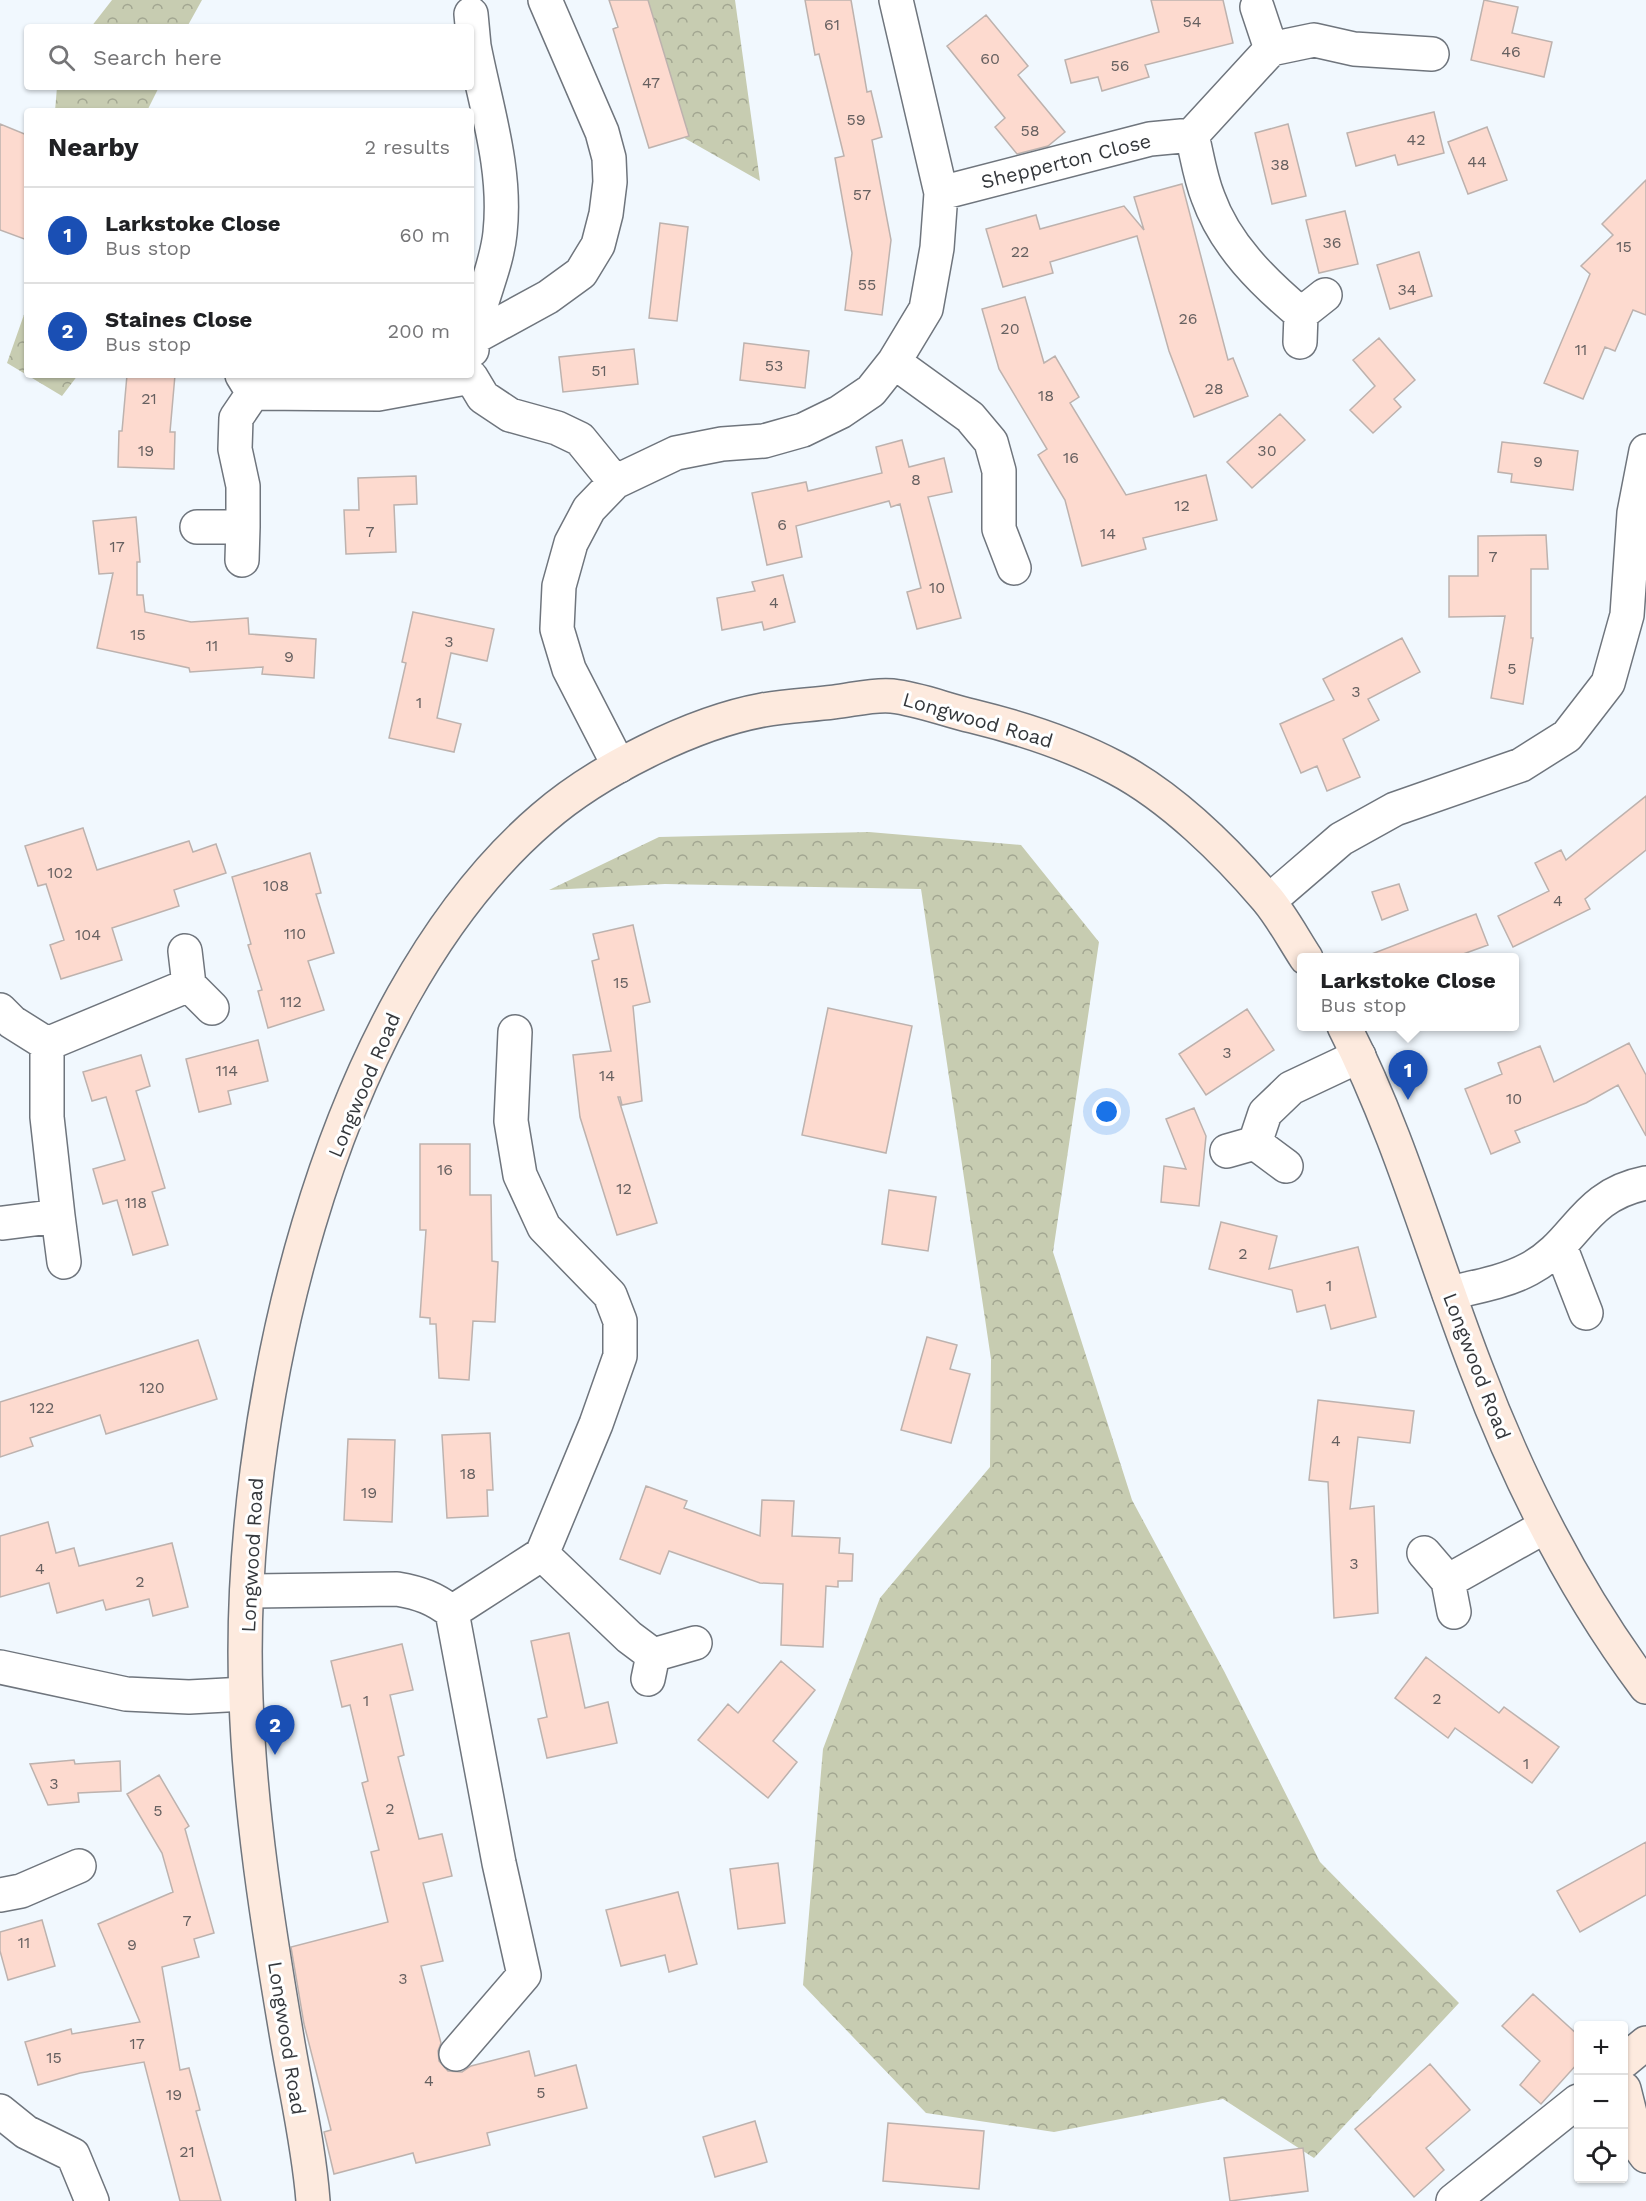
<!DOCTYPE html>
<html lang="en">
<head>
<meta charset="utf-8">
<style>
  :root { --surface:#fff; --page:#f6f6f6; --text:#202124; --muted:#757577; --line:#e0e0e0; --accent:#cb3b5a }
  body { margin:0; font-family:"Work Sans",sans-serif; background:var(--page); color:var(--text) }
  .controls { position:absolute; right:18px; bottom:18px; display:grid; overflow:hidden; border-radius:6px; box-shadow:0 2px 4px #0004 }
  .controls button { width:54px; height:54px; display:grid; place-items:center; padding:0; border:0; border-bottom:2px solid var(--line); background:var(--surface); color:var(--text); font:30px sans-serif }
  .you { position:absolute; left:1107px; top:1112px; width:21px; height:21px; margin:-15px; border:4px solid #fff; border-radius:50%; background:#1a73e8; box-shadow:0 0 0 9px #1a73e833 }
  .badge { display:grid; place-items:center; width:39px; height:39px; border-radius:50%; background:var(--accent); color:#fff; font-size:20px; font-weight:700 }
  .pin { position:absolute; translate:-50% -50px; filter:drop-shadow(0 2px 3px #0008) }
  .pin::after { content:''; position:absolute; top:32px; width:21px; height:18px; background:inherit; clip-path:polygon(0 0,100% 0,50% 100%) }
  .popup { position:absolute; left:1297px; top:953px; width:222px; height:78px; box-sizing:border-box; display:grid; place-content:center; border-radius:6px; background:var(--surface); filter:drop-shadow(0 2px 4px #0005); font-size:20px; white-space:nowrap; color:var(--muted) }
  .popup b { font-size:22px; color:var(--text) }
  .popup::after { content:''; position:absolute; left:50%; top:100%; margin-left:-12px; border:12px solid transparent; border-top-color:var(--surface) }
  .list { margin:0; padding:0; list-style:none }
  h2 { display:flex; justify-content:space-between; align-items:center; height:78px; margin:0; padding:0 24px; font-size:26px }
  h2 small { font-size:20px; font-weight:400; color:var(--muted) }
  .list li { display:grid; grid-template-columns:39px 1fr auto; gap:18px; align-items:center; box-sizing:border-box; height:96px; padding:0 24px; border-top:2px solid var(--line) }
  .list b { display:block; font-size:22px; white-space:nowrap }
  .list p { margin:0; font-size:20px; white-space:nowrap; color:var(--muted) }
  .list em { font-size:20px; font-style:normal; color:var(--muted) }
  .icon { flex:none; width:33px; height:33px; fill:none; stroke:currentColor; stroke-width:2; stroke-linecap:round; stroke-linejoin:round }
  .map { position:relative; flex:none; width:1646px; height:2201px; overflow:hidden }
  .search { position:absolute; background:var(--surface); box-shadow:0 2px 4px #0004; left:24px; top:24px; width:450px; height:66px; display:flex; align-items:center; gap:15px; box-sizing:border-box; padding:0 21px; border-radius:6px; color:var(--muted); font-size:22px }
  .panel { position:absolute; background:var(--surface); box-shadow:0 2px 4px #0004; left:24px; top:108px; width:450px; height:270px; border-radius:6px }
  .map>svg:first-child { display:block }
</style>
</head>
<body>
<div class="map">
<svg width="1646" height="2201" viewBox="0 0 1646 2201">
  <defs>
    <pattern id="forest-crowns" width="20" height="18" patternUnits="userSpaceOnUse" patternTransform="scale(1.5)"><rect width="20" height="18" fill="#c7ccb1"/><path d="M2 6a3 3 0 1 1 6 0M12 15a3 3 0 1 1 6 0" fill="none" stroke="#a2a691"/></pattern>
  </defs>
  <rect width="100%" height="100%" fill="#f1f8fe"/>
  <path fill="url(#forest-crowns)" d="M112 0H202L187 27H91Z
    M622 0H735L760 181 672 131Z
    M57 87H159L147 111H55Z
    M27 306V375H78L62 396 7 363Z
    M869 832 1021 845 1099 942 1053 1252 1132 1500 1224 1671 1320 1862 1459 2003 1314 2158 1223 2099 1054 2132 926 2113 803 1985 823 1749 880 1598 990 1467 991 1359 921 889 665 884 549 890 659 837Z"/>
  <path fill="#fddacf" stroke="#bdb2ae" stroke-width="1.5" d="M609 0H648L689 136 649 148 613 29 618 27Z
    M805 0H851L867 92 871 91 882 137 872 140 891 240 882 315 845 310 852 253 835 158 844 156 819 54 815 55Z
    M1151 0H1223L1233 43 1145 65 1149 77 1102 91 1098 77 1071 83 1065 60 1159 32Z
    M1484 0 1518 7 1512 33 1552 42 1544 77 1471 60Z
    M986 15 1028 66 1018 75 1065 132 1048 146 1017 154 995 127 1005 118 947 46Z
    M1434 112 1444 153 1398 165 1395 155 1356 166 1347 133Z
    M0 124 27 135V240L0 230Z
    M1288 124 1306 196 1272 204 1255 133Z
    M1487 127 1507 180 1468 194 1448 142Z
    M1646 180V315L1633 310 1615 351 1605 347 1583 399 1544 383 1590 274 1581 266 1613 235 1602 224Z
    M1182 184 1228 360 1233 358 1248 396 1194 417 1169 351 1137 236 1050 262 1053 273 1003 287 986 229 1036 215 1040 229 1124 206 1144 230 1134 197Z
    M1345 211 1358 264 1319 273 1306 220Z
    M660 223 688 227 677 321 649 318Z
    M1419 252 1432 296 1390 309 1377 265Z
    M1025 297 1044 363 1055 356 1079 397 1070 403 1126 495 1206 475 1217 520 1143 538 1146 549 1082 566 1065 500 1038 455 1047 449 999 369 982 309Z
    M1379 338 1415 380 1394 399 1401 407 1373 433 1350 410 1375 386 1353 360Z
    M744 343 809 351 805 388 740 380Z
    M634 349 638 384 563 392 559 357Z
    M127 375H175L170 432H175L174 469 118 467 119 431H122Z
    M1280 414 1305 440 1252 488 1227 462Z
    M902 440 909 467 944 458 952 492 928 497 961 618 917 629 907 592 921 588 900 504 891 507 889 501 796 526 802 557 767 565 752 493 806 482 808 491 882 473 876 447Z
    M1502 442 1578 451 1573 490 1511 482 1512 474 1498 472Z
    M416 476 417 504 394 505 396 552 346 554 344 510H359L358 478Z
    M136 517 140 562H137V595H143L145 612 191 622 248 618 249 634 316 639 314 678 262 674 263 667 190 672 189 668 97 648 113 573 99 574 93 521Z
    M1546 535 1548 569H1531V638H1533L1523 704 1491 698 1505 616 1449 617V576H1478V536Z
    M783 575 795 622 764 630 762 622 722 630 717 598 755 591 752 582Z
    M413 612 494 629 487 661 451 653 437 718 461 724 454 752 389 738 406 663 402 662Z
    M1402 638 1420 672 1368 699 1379 720 1343 739 1360 777 1327 791 1317 766 1301 773 1280 724 1334 700 1323 679Z
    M1646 796V850L1585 899 1590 909 1513 947 1498 916 1549 891 1535 863 1561 850 1566 860Z
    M83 828 97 870 189 841 193 852 216 844 226 873 174 890 179 906 112 928 122 960 61 979 50 945 64 940 46 884 38 886 25 846Z
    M310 853 321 893 316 894 334 953 308 961 324 1010 268 1028 258 991 262 990 248 945 251 944 232 877Z
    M1399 884 1408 910 1382 920 1372 892Z
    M1476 914 1488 945 1455 957H1369V955Z
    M633 925 650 1002 633 1006 642 1101 622 1105 620 1097H618L657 1223 617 1235 580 1117 573 1055 611 1051 592 961 599 959 593 934Z
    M828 1008 912 1026 886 1153 802 1135Z
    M1247 1009 1274 1050 1206 1095 1179 1054Z
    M258 1040 268 1081 228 1091 231 1104 199 1112 186 1059Z
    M1629 1043 1646 1075V1136L1618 1085 1586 1103 1515 1131 1520 1142 1491 1154 1465 1089 1502 1074 1498 1063 1540 1046 1554 1082Z
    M141 1055 150 1086 136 1091 165 1188 152 1192 168 1245 133 1255 117 1200 103 1204 93 1169 125 1160 106 1097 92 1101 83 1072Z
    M1194 1108 1206 1136 1199 1206 1161 1202 1164 1166 1186 1169 1166 1119Z
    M420 1144H470V1195H491L492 1261 498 1262 495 1322 473 1321 469 1380 439 1378 436 1324H430V1318L420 1317 426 1230H420Z
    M889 1190 936 1197 928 1251 882 1244Z
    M1221 1222 1277 1236 1269 1269 1358 1247 1376 1317 1331 1329 1325 1305 1297 1312 1292 1290 1209 1269Z
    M927 1337 957 1345 950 1369 970 1374 951 1443 901 1430Z
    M198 1340 217 1399 106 1434 100 1415 30 1438 33 1446 0 1457V1402Z
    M1318 1400 1414 1411 1410 1443 1358 1437 1350 1509 1374 1506 1378 1613 1334 1618 1328 1482 1309 1480Z
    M490 1433 493 1490H487L488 1516 447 1518 442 1435Z
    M348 1439 395 1440 392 1522 344 1520Z
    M646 1486 687 1501 684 1508 760 1536 762 1500 794 1501 792 1536 840 1538 839 1553 853 1554 852 1581H838V1587L826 1586 823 1647 781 1645 783 1584 760 1583 669 1551 660 1574 620 1559Z
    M48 1522 56 1553 74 1548 79 1566 172 1543 188 1607 153 1616 149 1599 106 1610 103 1600 57 1613 49 1583 0 1597V1536Z
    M569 1633 585 1708 608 1702 617 1743 547 1758 538 1719 547 1717 531 1641Z
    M402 1644 413 1690 390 1695 404 1755 398 1757 419 1839 442 1834 452 1876 423 1883 443 1961 421 1966 441 2043 438 2051 439 2061 448 2071 462 2072 471 2066 529 2051 535 2076 576 2065 587 2108 487 2133 490 2145 416 2163 413 2153 334 2174 324 2132 331 2130 304 2024 291 1947 388 1922 371 1852 379 1850 362 1783 368 1781 350 1705 342 1707 331 1661Z
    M1426 1657 1499 1713 1504 1707 1559 1747 1532 1783 1455 1728 1448 1738 1395 1698Z
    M781 1661 815 1690 773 1741 797 1762 768 1798 698 1740 728 1704 738 1713Z
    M74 1760 75 1764 120 1761 121 1791 78 1793 79 1802 48 1805 30 1764Z
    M159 1775 189 1826 185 1829 214 1933 194 1939 199 1957 162 1967 180 2070 189 2068 200 2110 196 2111 221 2201H180L144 2062 80 2073 38 2085 25 2042 71 2029 72 2034 140 2022 98 1924 173 1892 162 1853 127 1794Z
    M1646 1842V1895L1580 1932 1557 1891Z
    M778 1863 785 1923 738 1929 730 1869Z
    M678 1892 697 1964 669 1972 665 1955 621 1966 606 1910Z
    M42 1920 55 1966 8 1980 0 1951V1932Z
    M1533 1994 1578 2035V2063L1541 2104 1520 2085 1540 2061 1502 2026Z
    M1430 2064 1470 2110 1426 2148 1444 2170 1414 2197 1355 2129Z
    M755 2121 767 2162 715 2177 703 2137Z
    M888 2123 984 2131 979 2189 883 2181Z
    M1303 2148 1308 2191 1230 2201 1224 2158Z"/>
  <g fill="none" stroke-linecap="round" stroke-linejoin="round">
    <defs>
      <path id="street" d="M1257 7 1271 49
        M471 14 474 46H471
        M1192 135C1197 155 1200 177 1208 197 1225 245 1263 282 1301 314
        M941 193 1150 139 1192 135 1271 49 1314 40 1354 49 1432 54
        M473 338 548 297 581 273 598 245 606 214 610 182 609 158 602 132 545 0
        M1300 342 1301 314 1325 295
        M472 350C474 310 496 273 500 233 507 169 486 108 474 46
        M894 362 970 417 991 442 999 471V529L1014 568
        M242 375 253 393 236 418 235 449 243 486V527
        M253 393 378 394 471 377 483 397 510 415 557 428 580 439 615 482
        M197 527H243L242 560
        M619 766 569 669 557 629 559 586 571 543 589 509 615 482 676 453 722 444 764 441 803 430 840 412 871 391 894 362 926 309 937 248 941 193 896 0
        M1269 901 1341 839 1395 809 1521 765 1567 736 1608 683 1627 615 1634 513 1646 451
        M185 951 189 985 212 1008
        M0 1010 12 1022 47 1044V1117L58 1216
        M47 1044 189 985
        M1255 1143 1265 1113 1291 1088 1359 1056
        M1227 1151 1255 1143 1286 1166
        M3 1223 58 1216 64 1262
        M1560 1246 1586 1313
        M1449 1293C1475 1287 1505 1282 1529 1269 1578 1243 1581 1196 1646 1183
        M1424 1553 1448 1581 1454 1612
        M542 1554 629 1637 653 1655
        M1448 1581 1544 1527
        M247 1591 397 1589C420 1593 434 1598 452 1612L499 1863 524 1975 456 2054
        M452 1612 542 1554 596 1424 620 1356V1321L610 1295 544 1227 520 1175 511 1121 515 1032
        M0 1667 126 1694 189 1697 245 1694
        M648 1679 653 1655 695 1643
        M0 1895 21 1891 79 1866
        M0 2111 26 2132 73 2155 92 2201
        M1453 2201 1578 2101"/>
      <path id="secondary" d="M1344 1026C1400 1136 1432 1254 1476 1368 1519 1482 1573 1589 1646 1687
        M1624 2061 1646 2043
        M1624 2089 1638 2145 1646 2156
        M313 2201C309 2147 296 2092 287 2038 268 1926 250 1813 246 1699 235 1422 325 1005 543 818 597 771 692 723 763 710 786 706 810 705 834 702 852 700 874 694 892 696 919 699 946 710 972 716 1021 728 1071 744 1116 768 1171 797 1226 851 1267 899 1282 917 1293 938 1306 958"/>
    </defs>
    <use href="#street" stroke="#6f757d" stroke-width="36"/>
    <use href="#secondary" stroke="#6f757d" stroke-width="36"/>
    <use href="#street" stroke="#fff" stroke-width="33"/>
    <use href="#secondary" stroke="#fdeade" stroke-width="33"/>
  </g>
  <g text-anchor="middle" stroke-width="6" stroke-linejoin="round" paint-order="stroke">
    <g font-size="16" fill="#666060">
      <text x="1192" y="27">54</text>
      <text x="832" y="30">61</text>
      <text x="1511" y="57">46</text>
      <text x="990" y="64">60</text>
      <text x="1120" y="71">56</text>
      <text x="651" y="88">47</text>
      <text x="856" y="125">59</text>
      <text x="1030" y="136">58</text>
      <text x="1416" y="145">42</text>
      <text x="1477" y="167">44</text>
      <text x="1280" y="170">38</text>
      <text x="862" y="200">57</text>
      <text x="1332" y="248">36</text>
      <text x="1624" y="252">15</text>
      <text x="1020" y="257">22</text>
      <text x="867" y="290">55</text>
      <text x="1407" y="295">34</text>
      <text x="1188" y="324">26</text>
      <text x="1010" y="334">20</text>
      <text x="1581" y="355">11</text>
      <text x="774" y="371">53</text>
      <text x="599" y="376">51</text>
      <text x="1214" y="394">28</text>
      <text x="1046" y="401">18</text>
      <text x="149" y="404">21</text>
      <text x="146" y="456">19</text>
      <text x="1267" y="456">30</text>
      <text x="1071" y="463">16</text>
      <text x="1538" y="467">9</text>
      <text x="916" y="485">8</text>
      <text x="1182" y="511">12</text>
      <text x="782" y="530">6</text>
      <text x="370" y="537">7</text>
      <text x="1108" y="539">14</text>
      <text x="117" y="552">17</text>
      <text x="1493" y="562">7</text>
      <text x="937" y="593">10</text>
      <text x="774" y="608">4</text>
      <text x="138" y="640">15</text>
      <text x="449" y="647">3</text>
      <text x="212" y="651">11</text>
      <text x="289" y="662">9</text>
      <text x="1512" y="674">5</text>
      <text x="1356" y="697">3</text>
      <text x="419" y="708">1</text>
      <text x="60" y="878">102</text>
      <text x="276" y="891">108</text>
      <text x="1558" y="906">4</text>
      <text x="295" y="939">110</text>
      <text x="88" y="940">104</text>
      <text x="621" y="988">15</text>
      <text x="291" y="1007">112</text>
      <text x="1227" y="1058">3</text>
      <text x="227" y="1076">114</text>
      <text x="607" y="1081">14</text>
      <text x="1514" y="1104">10</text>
      <text x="445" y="1175">16</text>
      <text x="624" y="1194">12</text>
      <text x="136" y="1208">118</text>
      <text x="1243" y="1259">2</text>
      <text x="1329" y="1291">1</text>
      <text x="152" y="1393">120</text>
      <text x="42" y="1413">122</text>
      <text x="1336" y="1446">4</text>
      <text x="468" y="1479">18</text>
      <text x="369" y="1498">19</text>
      <text x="1354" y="1569">3</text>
      <text x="40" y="1574">4</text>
      <text x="140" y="1587">2</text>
      <text x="1437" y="1704">2</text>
      <text x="366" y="1706">1</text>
      <text x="1526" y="1769">1</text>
      <text x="54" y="1789">3</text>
      <text x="390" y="1814">2</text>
      <text x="158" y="1816">5</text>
      <text x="187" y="1926">7</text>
      <text x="24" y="1948">11</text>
      <text x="132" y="1950">9</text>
      <text x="403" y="1984">3</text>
      <text x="137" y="2049">17</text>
      <text x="54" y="2063">15</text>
      <text x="429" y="2086">4</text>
      <text x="541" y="2098">5</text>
      <text x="174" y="2100">19</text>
      <text x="187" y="2157">21</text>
    </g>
    <g font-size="20" fill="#34373b" stroke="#fff">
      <text transform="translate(1066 161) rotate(-14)" y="7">Shepperton Close</text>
      <text transform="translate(978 720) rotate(16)" y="7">Longwood Road</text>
      <text transform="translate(364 1085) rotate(-67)" y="7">Longwood Road</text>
      <text transform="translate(1477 1366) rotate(69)" y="7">Longwood Road</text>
      <text transform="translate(252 1555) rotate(-87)" y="7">Longwood Road</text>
      <text transform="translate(287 2038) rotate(81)" y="7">Longwood Road</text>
    </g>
  </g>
</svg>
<div class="controls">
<button>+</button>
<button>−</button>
<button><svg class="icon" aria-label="locate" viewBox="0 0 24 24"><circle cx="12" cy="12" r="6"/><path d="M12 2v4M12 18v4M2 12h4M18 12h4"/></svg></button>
</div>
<div class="you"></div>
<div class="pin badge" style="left:1408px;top:1100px;background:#1a4fb4">1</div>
<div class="popup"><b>Larkstoke Close</b>Bus stop</div>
<div class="pin badge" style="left:275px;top:1755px;background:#1a4fb4">2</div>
<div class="search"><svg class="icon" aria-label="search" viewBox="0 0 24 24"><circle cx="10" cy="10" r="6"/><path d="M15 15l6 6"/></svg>Search here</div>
<section class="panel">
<h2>Nearby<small>2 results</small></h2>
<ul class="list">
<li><span class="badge" style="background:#1a4fb4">1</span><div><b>Larkstoke Close</b><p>Bus stop</p></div><em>60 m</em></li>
<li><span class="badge" style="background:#1a4fb4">2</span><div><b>Staines Close</b><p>Bus stop</p></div><em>200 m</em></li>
</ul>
</section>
</div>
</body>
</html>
